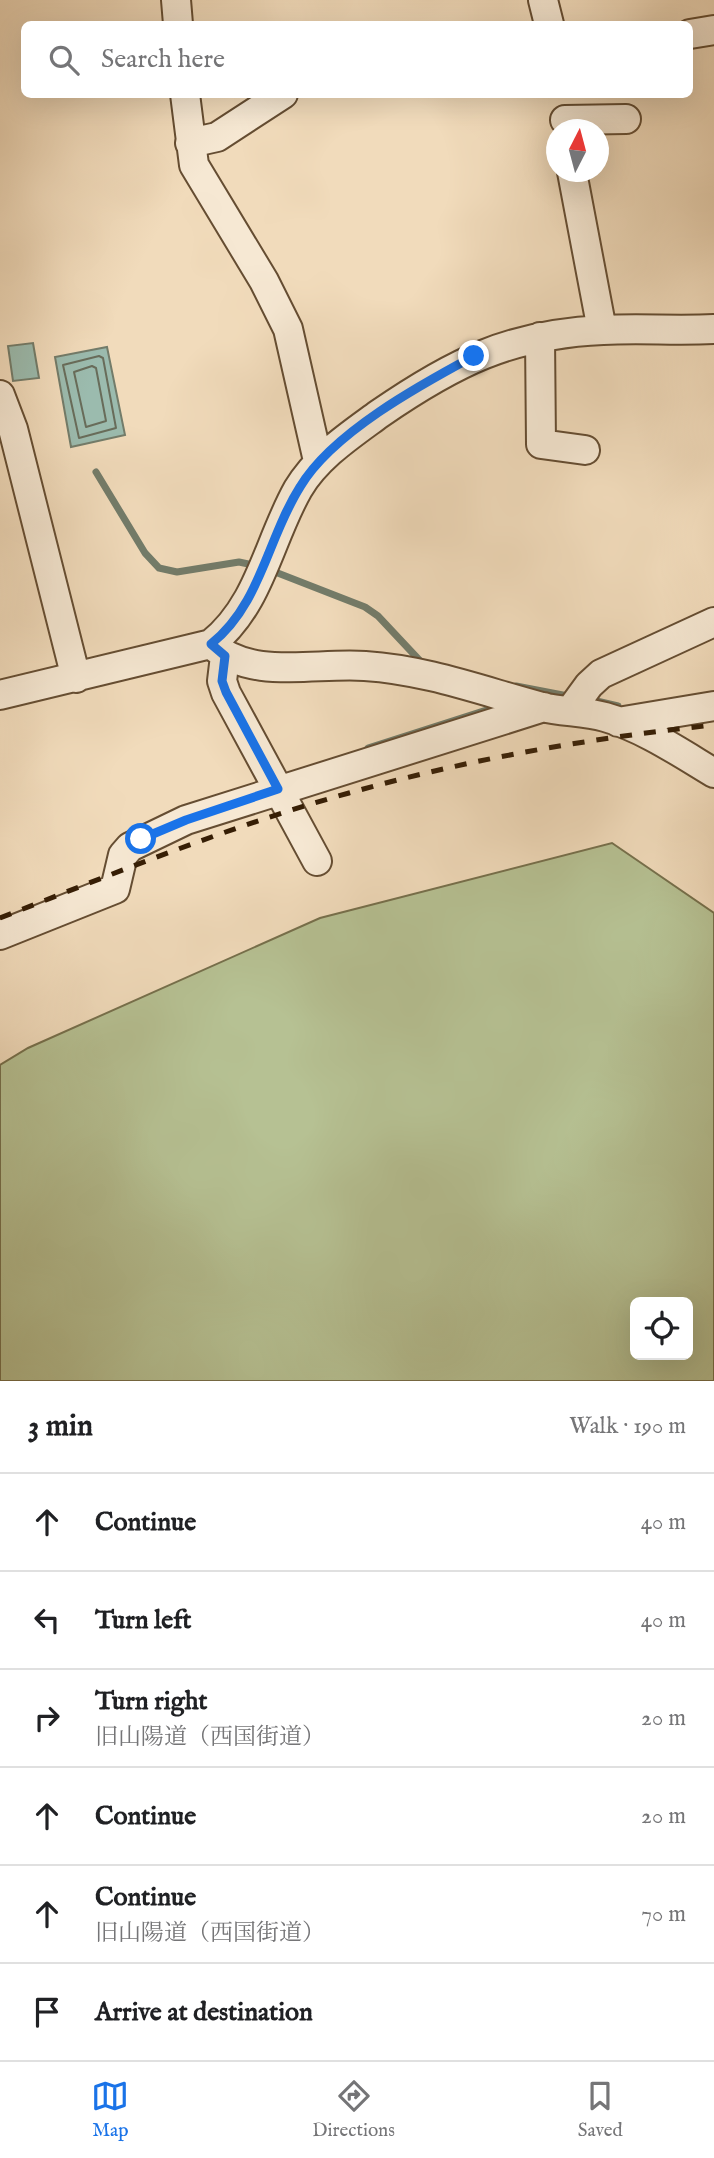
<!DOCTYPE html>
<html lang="en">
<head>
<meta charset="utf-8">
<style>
  :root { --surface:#fff; --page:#f6f6f6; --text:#202124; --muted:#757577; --line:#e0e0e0; --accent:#1a73e8 }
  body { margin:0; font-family:"IM FELL English","Noto Serif JP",serif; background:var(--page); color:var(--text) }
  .controls { position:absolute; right:21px; bottom:21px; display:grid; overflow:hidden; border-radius:10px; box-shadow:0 7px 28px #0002 }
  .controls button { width:63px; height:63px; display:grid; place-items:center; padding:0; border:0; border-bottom:2px solid var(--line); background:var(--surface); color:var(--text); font:35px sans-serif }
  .compass { position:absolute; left:546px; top:119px; width:63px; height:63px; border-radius:50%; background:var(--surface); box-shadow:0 7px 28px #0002; rotate:6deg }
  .stop { position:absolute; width:21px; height:21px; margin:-16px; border:5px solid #1a73e8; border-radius:50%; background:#fff }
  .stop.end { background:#1a73e8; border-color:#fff; box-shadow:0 2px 7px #0008 }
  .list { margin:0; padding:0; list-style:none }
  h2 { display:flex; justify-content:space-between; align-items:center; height:91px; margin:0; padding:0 28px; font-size:30px }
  h2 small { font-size:23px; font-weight:400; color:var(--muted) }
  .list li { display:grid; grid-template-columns:46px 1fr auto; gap:21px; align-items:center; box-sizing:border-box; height:98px; padding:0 28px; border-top:2px solid var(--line) }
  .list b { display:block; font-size:26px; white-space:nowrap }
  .list p { margin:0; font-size:23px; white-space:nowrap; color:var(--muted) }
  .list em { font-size:23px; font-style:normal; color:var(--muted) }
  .icon { flex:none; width:38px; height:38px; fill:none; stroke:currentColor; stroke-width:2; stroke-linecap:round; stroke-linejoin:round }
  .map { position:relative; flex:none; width:714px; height:1381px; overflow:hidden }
  .search { position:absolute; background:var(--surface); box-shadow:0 7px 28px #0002; left:21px; right:21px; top:21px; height:77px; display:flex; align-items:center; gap:18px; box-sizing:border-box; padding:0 24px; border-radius:10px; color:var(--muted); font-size:26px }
  .sheet { height:679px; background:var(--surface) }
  nav { display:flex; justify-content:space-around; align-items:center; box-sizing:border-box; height:98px; border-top:2px solid var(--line); background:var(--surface); font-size:19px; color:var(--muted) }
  nav a { display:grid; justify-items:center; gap:4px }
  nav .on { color:var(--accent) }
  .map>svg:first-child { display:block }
</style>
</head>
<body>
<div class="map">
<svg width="714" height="1381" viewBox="0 0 714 1381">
  <rect width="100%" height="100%" fill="#f1dbbb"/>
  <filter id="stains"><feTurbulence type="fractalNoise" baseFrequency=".00286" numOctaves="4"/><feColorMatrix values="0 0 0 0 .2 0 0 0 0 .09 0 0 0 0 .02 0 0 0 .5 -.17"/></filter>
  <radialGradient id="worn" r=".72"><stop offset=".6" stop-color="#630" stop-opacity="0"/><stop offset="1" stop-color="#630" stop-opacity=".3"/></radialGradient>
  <path fill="#b6c193" stroke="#76704c" stroke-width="2" fill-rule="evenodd" d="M612 843 714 913V1381H0V1065L28 1048 320 918ZM635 1302H688V1355H635Z"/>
  <path fill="#9bbbae" stroke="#737c6a" stroke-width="2" d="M33 343 39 378 13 381 8 346Z
    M107 347 125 435 71 447 55 357Z"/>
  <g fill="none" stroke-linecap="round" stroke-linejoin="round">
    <path stroke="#686c5a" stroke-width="2" d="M99 356 103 358 116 428 79 438 63 365Z
      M92 366 96 368 106 421 86 427 74 372Z"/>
    <path stroke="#737c6a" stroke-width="7" d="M96 472 145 553 159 568 177 572 239 562 258 566
      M270 570 365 607 378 616 423 664
      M516 686 573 697
      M588 699 618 706
      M368 748 499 706"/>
    <defs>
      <path id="street" d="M176 0 178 24
        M543 0 549 24
        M690 34 714 30
        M185 94 194 165 264 281 288 329 318 461
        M565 120 626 119
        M190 143 217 137 283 94
        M572 172 602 330
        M540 337 541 444 585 450
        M0 395 13 429 76 678
        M211 644C251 681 316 662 365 666 427 670 482 691 542 707 562 712 585 711 605 717 644 728 679 752 714 773
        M225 656 222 681 226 693 317 861
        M0 695 211 644C260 605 268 542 298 489 317 457 349 436 379 414 453 363 510 334 603 330 640 328 677 331 714 329
        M570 711 589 685 601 674 714 622
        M618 722 714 706
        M0 935 115 889 123 855 130 847 186 820 544 707"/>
    </defs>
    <use href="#street" stroke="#654d32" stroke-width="32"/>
    <use href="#street" stroke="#f6e8d3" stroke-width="28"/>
    <path stroke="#361e05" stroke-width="5" stroke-dasharray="12 12" stroke-linecap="butt" d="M0 918C115 873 230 826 349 793 469 759 591 738 714 725"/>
  </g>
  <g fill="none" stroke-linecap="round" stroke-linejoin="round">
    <path stroke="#1a73e8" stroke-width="9" d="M141 839 186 820 278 789 226 692 222 681 225 656 211 644C261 604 267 539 300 487 332 433 420 385 474 356"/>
  </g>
  <rect width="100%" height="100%" filter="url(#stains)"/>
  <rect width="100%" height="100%" fill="url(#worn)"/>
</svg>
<div class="controls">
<button><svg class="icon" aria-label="locate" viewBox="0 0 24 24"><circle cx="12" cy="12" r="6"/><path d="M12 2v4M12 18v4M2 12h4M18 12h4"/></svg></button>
</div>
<svg class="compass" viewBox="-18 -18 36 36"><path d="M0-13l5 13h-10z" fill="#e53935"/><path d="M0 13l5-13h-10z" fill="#757577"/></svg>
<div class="stop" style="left:141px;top:839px"></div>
<div class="stop end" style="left:474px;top:356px"></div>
<div class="search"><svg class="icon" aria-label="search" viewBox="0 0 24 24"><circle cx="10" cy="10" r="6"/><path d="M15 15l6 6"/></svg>Search here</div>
</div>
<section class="sheet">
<h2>3 min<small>Walk · 190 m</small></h2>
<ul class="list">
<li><svg class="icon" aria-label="ahead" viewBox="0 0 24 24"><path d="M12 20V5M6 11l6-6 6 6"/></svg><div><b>Continue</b></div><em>40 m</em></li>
<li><svg class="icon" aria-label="left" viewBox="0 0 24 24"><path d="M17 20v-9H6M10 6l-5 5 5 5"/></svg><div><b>Turn left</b></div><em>40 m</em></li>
<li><svg class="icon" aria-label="right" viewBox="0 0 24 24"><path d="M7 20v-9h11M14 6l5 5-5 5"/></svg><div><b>Turn right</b><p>旧山陽道（西国街道）</p></div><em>20 m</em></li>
<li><svg class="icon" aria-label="ahead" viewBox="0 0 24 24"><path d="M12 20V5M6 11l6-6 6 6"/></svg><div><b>Continue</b></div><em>20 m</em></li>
<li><svg class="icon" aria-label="ahead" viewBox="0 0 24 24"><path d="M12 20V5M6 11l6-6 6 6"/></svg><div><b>Continue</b><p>旧山陽道（西国街道）</p></div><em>70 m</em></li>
<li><svg class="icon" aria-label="arrive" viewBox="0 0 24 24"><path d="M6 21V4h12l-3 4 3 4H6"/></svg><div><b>Arrive at destination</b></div></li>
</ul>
</section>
<nav>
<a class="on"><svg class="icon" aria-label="map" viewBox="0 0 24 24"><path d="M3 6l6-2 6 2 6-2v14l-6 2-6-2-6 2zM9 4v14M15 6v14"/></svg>Map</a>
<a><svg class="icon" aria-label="directions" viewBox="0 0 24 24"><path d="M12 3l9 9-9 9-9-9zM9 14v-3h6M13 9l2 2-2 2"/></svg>Directions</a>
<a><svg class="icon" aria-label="saved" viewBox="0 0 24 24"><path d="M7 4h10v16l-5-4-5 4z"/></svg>Saved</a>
</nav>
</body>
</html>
